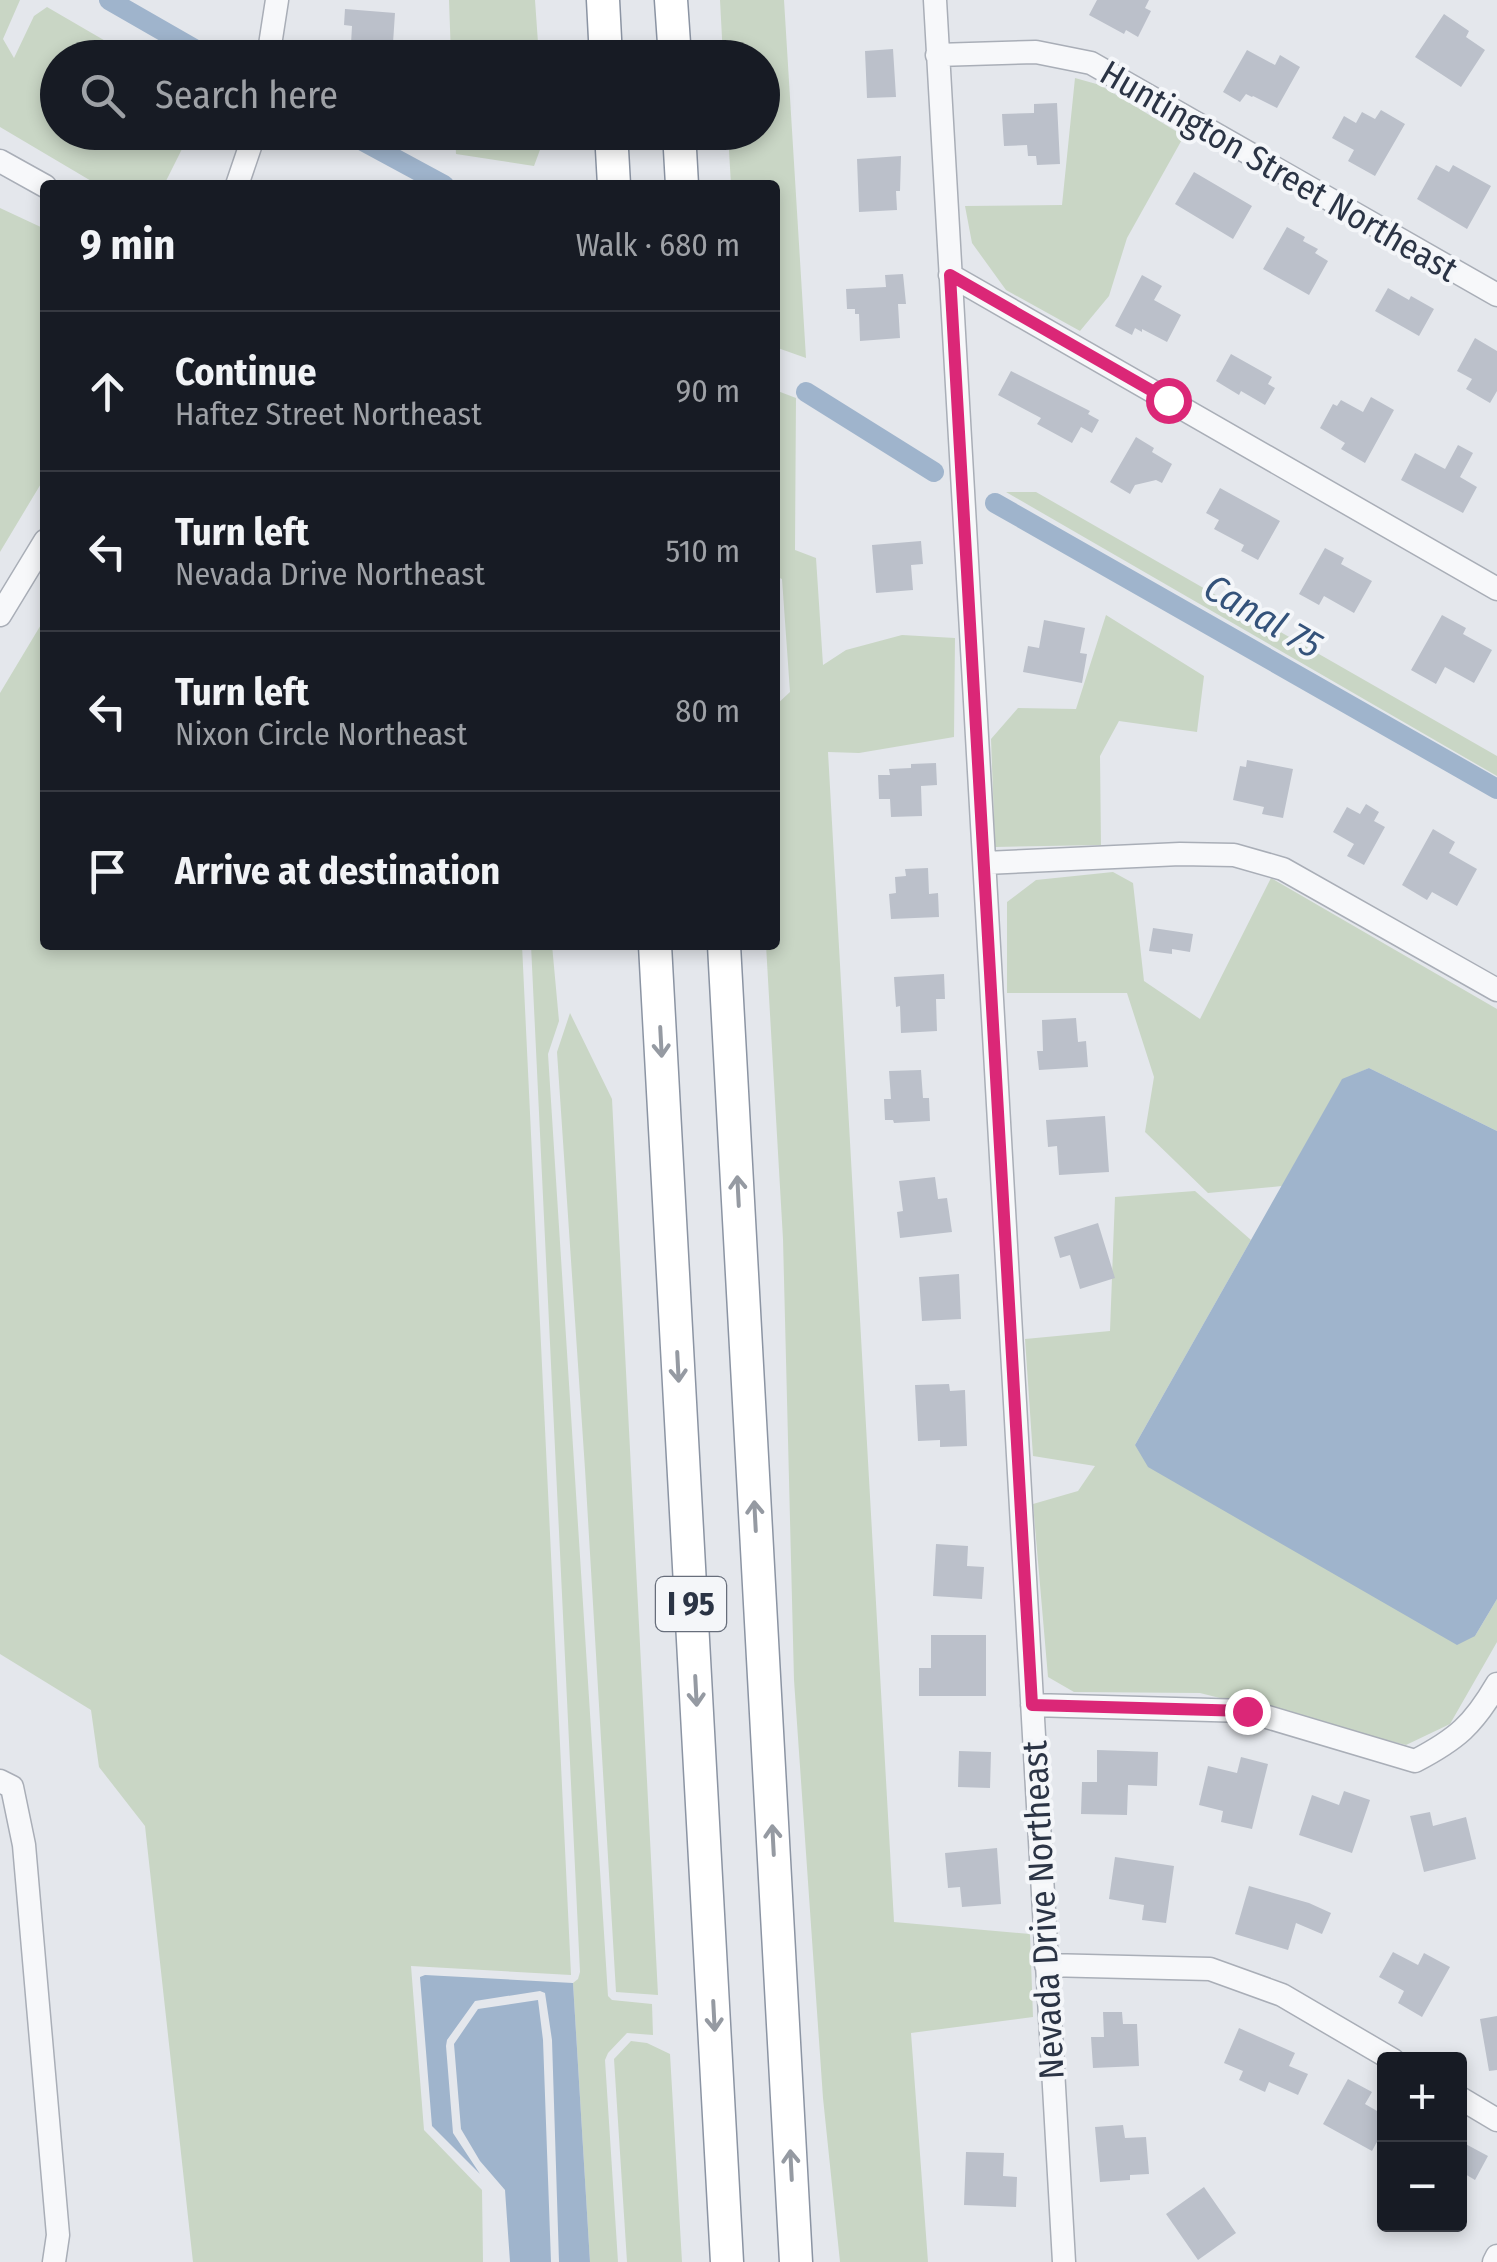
<!DOCTYPE html>
<html lang="en">
<head>
<meta charset="utf-8">
<style>
  :root { --surface:#171b24; --page:#242831; --text:#f1f3f6; --muted:#9ea1a6; --line:#363941 }
  body { margin:0; font-family:"Fira Sans Condensed",sans-serif; background:var(--page); color:var(--text) }
  .controls { position:absolute; right:30px; bottom:30px; display:grid; overflow:hidden; border-radius:10px; box-shadow:0 5px 15px #0003 }
  .controls button { width:90px; height:90px; display:grid; place-items:center; padding:0; border:0; border-bottom:2px solid var(--line); background:var(--surface); color:var(--text); font:50px sans-serif }
  .stop { position:absolute; width:30px; height:30px; margin:-22px; border:8px solid #db2777; border-radius:50%; background:#fff }
  .stop.end { background:#db2777; border-color:#fff; box-shadow:0 2px 10px #0008 }
  .list { margin:0; padding:0; list-style:none }
  h2 { display:flex; justify-content:space-between; align-items:center; height:130px; margin:0; padding:0 40px; font-size:42px }
  h2 small { font-size:32px; font-weight:400; color:var(--muted) }
  .list li { display:grid; grid-template-columns:65px 1fr auto; gap:30px; align-items:center; box-sizing:border-box; height:160px; padding:0 40px; border-top:2px solid var(--line) }
  .list b { display:block; font-size:38px; white-space:nowrap }
  .list p { margin:0; font-size:32px; white-space:nowrap; color:var(--muted) }
  .list em { font-size:32px; font-style:normal; color:var(--muted) }
  .icon { flex:none; width:55px; height:55px; fill:none; stroke:currentColor; stroke-width:2; stroke-linecap:round; stroke-linejoin:round }
  .map { position:relative; flex:none; width:1497px; height:2262px; overflow:hidden }
  .search { position:absolute; background:var(--surface); box-shadow:0 5px 15px #0003; left:40px; top:40px; width:740px; height:110px; display:flex; align-items:center; gap:25px; box-sizing:border-box; padding:0 35px; border-radius:55px; color:var(--muted); font-size:38px }
  .panel { position:absolute; background:var(--surface); box-shadow:0 5px 15px #0003; left:40px; top:180px; width:740px; height:770px; border-radius:10px }
  .map>svg:first-child { display:block }
</style>
</head>
<body>
<div class="map">
<svg width="1497" height="2262" viewBox="0 0 1497 2262">
  <rect width="100%" height="100%" fill="#e4e7ec"/>
  <path fill="#c9d6c5" d="M0 0H20L3 39 14 58 34 16 47 7 133 57 58 58V132L190 133 164 185H98L0 127Z
    M449 0H535L539 57H451Z
    M720 0H784L806 358 775 347V185H731L728 133 762 132V58L723 57Z
    M1075 78 1100 85 1184 136 1127 238 1109 296 1080 331 1006 290 972 243 965 206 1062 205Z
    M455 133H544V139L534 166 456 154Z
    M0 208 45 229V477L0 552Z
    M775 390 796 398 795 550 816 558 823 665 846 650 902 635 955 638 954 737 859 753 828 752 894 1922 1030 1934 1033 2017 911 2033 928 2262H840L823 2098 794 1680 783 1239 766 945H775V706L790 692 782 579 775 576Z
    M1006 492H1036L1497 756V776Z
    M1106 615 1204 676 1197 732 1119 721 1100 756 1101 845 995 847 991 739 1018 708 1076 709Z
    M45 618V945H522L571 1975 411 1966 424 2130 482 2190 483 2262H193L145 1826 99 1767 91 1710 0 1654V693Z
    M1113 872 1133 883 1144 981 1200 1019 1271 878 1497 1009V1131L1369 1068 1342 1080 1282 1186 1208 1193 1145 1132 1154 1077 1127 993H1007V902L1036 880Z
    M531 945H552L559 1021 548 1054 608 1996 612 2000 652 2004 653 2035 627 2033 608 2053 605 2060 618 2262H590L573 1983 578 1979 580 1972Z
    M570 1013 612 1099 658 1995 616 1992 585 1469 557 1052Z
    M1195 1191 1251 1240 1135 1445 1475 1636 1497 1599V1642L1450 1724 1406 1745 1200 1693 1074 1692 1048 1677 1033 1504 1078 1491 1095 1466 1033 1456 1025 1339 1110 1331 1115 1197Z
    M631 2041 647 2043 670 2054 682 2262H627L614 2059Z"/>
  <path fill="#9fb4cc" d="M1369 1068 1497 1131V1599L1475 1636 1457 1645 1148 1467 1135 1445 1342 1079Z
    M425 1975 573 1983 590 2262H559L552 2040 545 1993 540 1991 475 2001 447 2040 446 2046 453 2133 480 2174 432 2126 420 1977Z
    M538 2000 543 2040 551 2262H510L505 2190 480 2161 461 2129 454 2044 478 2009Z"/>
  <g fill="none" stroke-linecap="round" stroke-linejoin="round">
    <path stroke="#9fb4cc" stroke-width="20" d="M109 0 210 58
      M346 132 444 185
      M806 392 934 472
      M995 503 1497 789"/>
  </g>
  <path fill="#bbc0ca" d="M1097 0H1149L1145 8 1151 11 1138 37 1126 30 1124 34 1089 15Z
    M345 9 395 13 392 58H354L355 45 351 44 352 26 344 25Z
    M1444 14 1469 31 1466 37 1485 50 1461 87 1415 57Z
    M893 49 896 97 867 98 865 51Z
    M1247 50 1275 65 1280 55 1300 67 1277 108 1253 96 1252 97 1246 94 1240 102 1223 92Z
    M1057 103 1060 164 1037 165 1036 156H1028L1027 145 1004 146 1002 114 1034 113V104Z
    M1381 110 1405 124 1375 176 1348 161 1354 150 1332 138 1344 116 1356 123 1362 112 1375 119Z
    M901 156 900 191H896L897 210 859 212 857 159Z
    M1436 165 1449 172 1453 165 1491 186 1467 229 1417 199Z
    M1194 172 1252 206 1233 239 1175 204Z
    M1287 227 1305 237 1303 241 1318 249 1315 253 1328 261 1309 295 1263 269Z
    M903 274 906 304H898L900 338 860 341 859 314H855V309H847L846 289 886 287 885 275Z
    M1142 275 1162 286 1154 300 1181 315 1167 342 1142 329V332L1135 328 1132 335 1115 326Z
    M1388 288 1409 300 1411 296 1434 309 1419 336 1375 311Z
    M1475 338 1497 351V391L1490 403 1466 389 1472 379 1457 371Z
    M1231 354 1272 377 1268 384 1275 388 1265 405 1241 391 1239 395 1216 381Z
    M1011 371 1090 411 1088 414 1099 420 1092 433 1081 427 1072 443 1037 424 1041 418 998 395Z
    M1371 397 1394 410 1365 463 1341 449 1345 443 1320 428 1333 404 1337 406 1341 400 1363 412Z
    M1136 437 1154 448 1152 452 1172 464 1162 483 1156 480 1135 485 1130 494 1110 482Z
    M1458 445 1473 453 1460 477 1477 487 1463 513 1401 480 1415 453 1445 469Z
    M1220 488 1280 521 1258 560 1241 551 1244 545 1214 529 1219 520 1206 513Z
    M921 541 923 564 911 565 913 590 876 593 872 545Z
    M1325 548 1344 558 1341 564 1372 581 1354 613 1324 596 1319 605 1299 594Z
    M1442 615 1466 628 1463 634 1492 650 1474 683 1445 667 1436 684 1411 670Z
    M1044 620 1085 628 1080 653 1087 654 1082 683 1023 672 1028 646 1039 648Z
    M1247 760 1293 769 1283 818 1262 814 1264 807 1233 800 1240 766 1246 767Z
    M936 763 937 785 921 786 922 816 891 817 890 799H879L878 775H890L889 769 911 768V764Z
    M1366 804 1379 812 1374 821 1385 827 1364 865 1347 856 1354 844 1333 832 1347 807 1360 814Z
    M1433 829 1455 842 1449 853 1477 869 1457 906 1432 892 1427 900 1402 885Z
    M928 868 929 894 938 893 939 917 891 919 889 894 896 893 895 877 906 876 905 869Z
    M1153 928 1193 934 1190 952 1172 949V954L1149 951Z
    M944 974 945 999H936L937 1031 901 1033 900 1006 896 1007 894 977Z
    M1076 1018 1078 1042 1086 1041 1088 1067 1039 1070 1037 1051H1043L1042 1020Z
    M921 1070 923 1098H929L930 1121 894 1123 893 1120H885L884 1099H891L889 1071Z
    M1105 1116 1109 1172 1059 1175 1057 1146 1048 1147 1046 1120Z
    M935 1177 938 1199 947 1198 952 1232 900 1238 897 1212 903 1211 899 1181Z
    M1098 1223 1115 1278 1080 1289 1070 1255 1060 1258 1054 1237Z
    M959 1274 961 1319 922 1321 919 1277Z
    M949 1384 950 1391 965 1390 967 1446 940 1447V1440L918 1441 915 1385Z
    M936 1544 968 1546 967 1566 984 1567 982 1599 933 1596Z
    M931 1635H986V1696H919V1668H931Z
    M1097 1750 1158 1752 1157 1786 1128 1785 1127 1815 1081 1814 1082 1782H1097Z
    M959 1751 991 1752 990 1788 958 1787Z
    M1241 1757 1268 1764 1252 1829 1221 1822 1223 1811 1199 1805 1208 1766 1237 1773Z
    M1344 1791 1370 1800 1352 1853 1299 1835 1312 1795 1339 1805Z
    M1430 1812 1433 1826 1466 1817 1476 1859 1424 1872 1410 1816Z
    M997 1848 1001 1904 962 1907 960 1887 948 1888 945 1853Z
    M1115 1857 1174 1866 1166 1923 1142 1920 1144 1905 1109 1899Z
    M1249 1886 1309 1903 1331 1913 1322 1934 1296 1923 1288 1950 1235 1934Z
    M1393 1952 1418 1965 1424 1953 1450 1967 1422 2017 1398 2003 1404 1991 1379 1977Z
    M1103 2012H1122L1123 2024H1137L1139 2066 1093 2068 1091 2037H1104Z
    M1497 2016V2070L1489 2071 1480 2019Z
    M1239 2028 1295 2053 1289 2066 1308 2074 1298 2095 1269 2082 1265 2092 1239 2080 1243 2071 1224 2063Z
    M1348 2079 1372 2092 1365 2104 1384 2115V2129L1372 2151 1323 2124Z
    M1123 2125 1125 2138 1146 2137 1149 2174 1130 2175V2180L1100 2182 1095 2127Z
    M1460 2141 1488 2156 1475 2180 1460 2171Z
    M966 2152 1004 2153 1003 2176 1017 2177 1016 2207 964 2205Z
    M1204 2187 1236 2233 1198 2260 1166 2214Z"/>
  <g fill="none" stroke-linecap="round" stroke-linejoin="round">
    <defs>
      <path id="minor" d="M935 0 1064 2262
        M937 55 1036 52 1091 63 1497 295
        M268 58 277 0
        M0 161 45 186
        M237 185 255 132
        M950 275 1497 589
        M0 615 45 541
        M985 863 1180 854 1234 855 1283 869 1497 990
        M1032 1705 1247 1711 1415 1761C1457 1739 1473 1725 1497 1684
        M0 1781 12 1787 24 1845 58 2235 54 2262
        M1046 1965 1210 1969 1282 1995 1393 2060
        M1460 2098 1497 2120
        M1494 2262 1497 2256"/>
      <path id="highway" d="M603 0 606 58
        M671 0 675 58
        M611 132 614 185
        M679 132 682 185
        M655 945 727 2262
        M724 945 796 2262"/>
    </defs>
    <use href="#minor" stroke="#a9aeb7" stroke-width="25"/>
    <use href="#highway" stroke="#8b94a3" stroke-width="35"/>
    <use href="#minor" stroke="#f7f8fa" stroke-width="22"/>
    <use href="#highway" stroke="#fff" stroke-width="32"/>
  </g>
  <defs><path id="oneway-shaft" d="M-6 0H5M1.5-3L5.5 0L1.5 3" fill="none" stroke-width="1.6" stroke-linecap="round" stroke-linejoin="round" transform="scale(2.5)"/></defs>
  <g stroke="#959aa2">
    <use href="#oneway-shaft" transform="translate(661 1042) rotate(87)"/>
    <use href="#oneway-shaft" transform="translate(738 1191) rotate(-93)"/>
    <use href="#oneway-shaft" transform="translate(678 1367) rotate(87)"/>
    <use href="#oneway-shaft" transform="translate(755 1516) rotate(-93)"/>
    <use href="#oneway-shaft" transform="translate(696 1691) rotate(87)"/>
    <use href="#oneway-shaft" transform="translate(773 1840) rotate(-93)"/>
    <use href="#oneway-shaft" transform="translate(714 2016) rotate(87)"/>
    <use href="#oneway-shaft" transform="translate(791 2165) rotate(-93)"/>
  </g>
  <g fill="none" stroke-linecap="round" stroke-linejoin="round">
    <path stroke="#db2777" stroke-width="12" d="M1168 400 950 275 1032 1705 1247 1711"/>
  </g>
  <g text-anchor="middle" stroke-width="8" stroke-linejoin="round" paint-order="stroke">
    <rect fill="#f4f6f9" stroke="#676e7b" stroke-width="2.5" x="656" y="1577" width="70" height="54" rx="8"/>
    <g font-size="32" font-weight="bold" fill="#2b3445">
      <text x="691" y="1615">I 95</text>
    </g>
    <g font-size="35" fill="#2b3445" stroke="#f4f6f9">
      <text transform="translate(1279 171) rotate(30)" y="12">Huntington Street Northeast</text>
      <text transform="translate(1043 1910) rotate(-93)" y="12">Nevada Drive Northeast</text>
    </g>
    <g font-size="38" font-style="italic" fill="#34527a" stroke="#f4f6f9">
      <text transform="translate(1263 616) rotate(30)" y="13">Canal 75</text>
    </g>
  </g>
</svg>
<div class="controls">
<button>+</button>
<button>−</button>
</div>
<div class="stop" style="left:1168px;top:400px"></div>
<div class="stop end" style="left:1247px;top:1711px"></div>
<div class="search"><svg class="icon" aria-label="search" viewBox="0 0 24 24"><circle cx="10" cy="10" r="6"/><path d="M15 15l6 6"/></svg>Search here</div>
<section class="panel">
<h2>9 min<small>Walk · 680 m</small></h2>
<ul class="list">
<li><svg class="icon" aria-label="ahead" viewBox="0 0 24 24"><path d="M12 20V5M6 11l6-6 6 6"/></svg><div><b>Continue</b><p>Haftez Street Northeast</p></div><em>90 m</em></li>
<li><svg class="icon" aria-label="left" viewBox="0 0 24 24"><path d="M17 20v-9H6M10 6l-5 5 5 5"/></svg><div><b>Turn left</b><p>Nevada Drive Northeast</p></div><em>510 m</em></li>
<li><svg class="icon" aria-label="left" viewBox="0 0 24 24"><path d="M17 20v-9H6M10 6l-5 5 5 5"/></svg><div><b>Turn left</b><p>Nixon Circle Northeast</p></div><em>80 m</em></li>
<li><svg class="icon" aria-label="arrive" viewBox="0 0 24 24"><path d="M6 21V4h12l-3 4 3 4H6"/></svg><div><b>Arrive at destination</b></div></li>
</ul>
</section>
</div>
</body>
</html>
